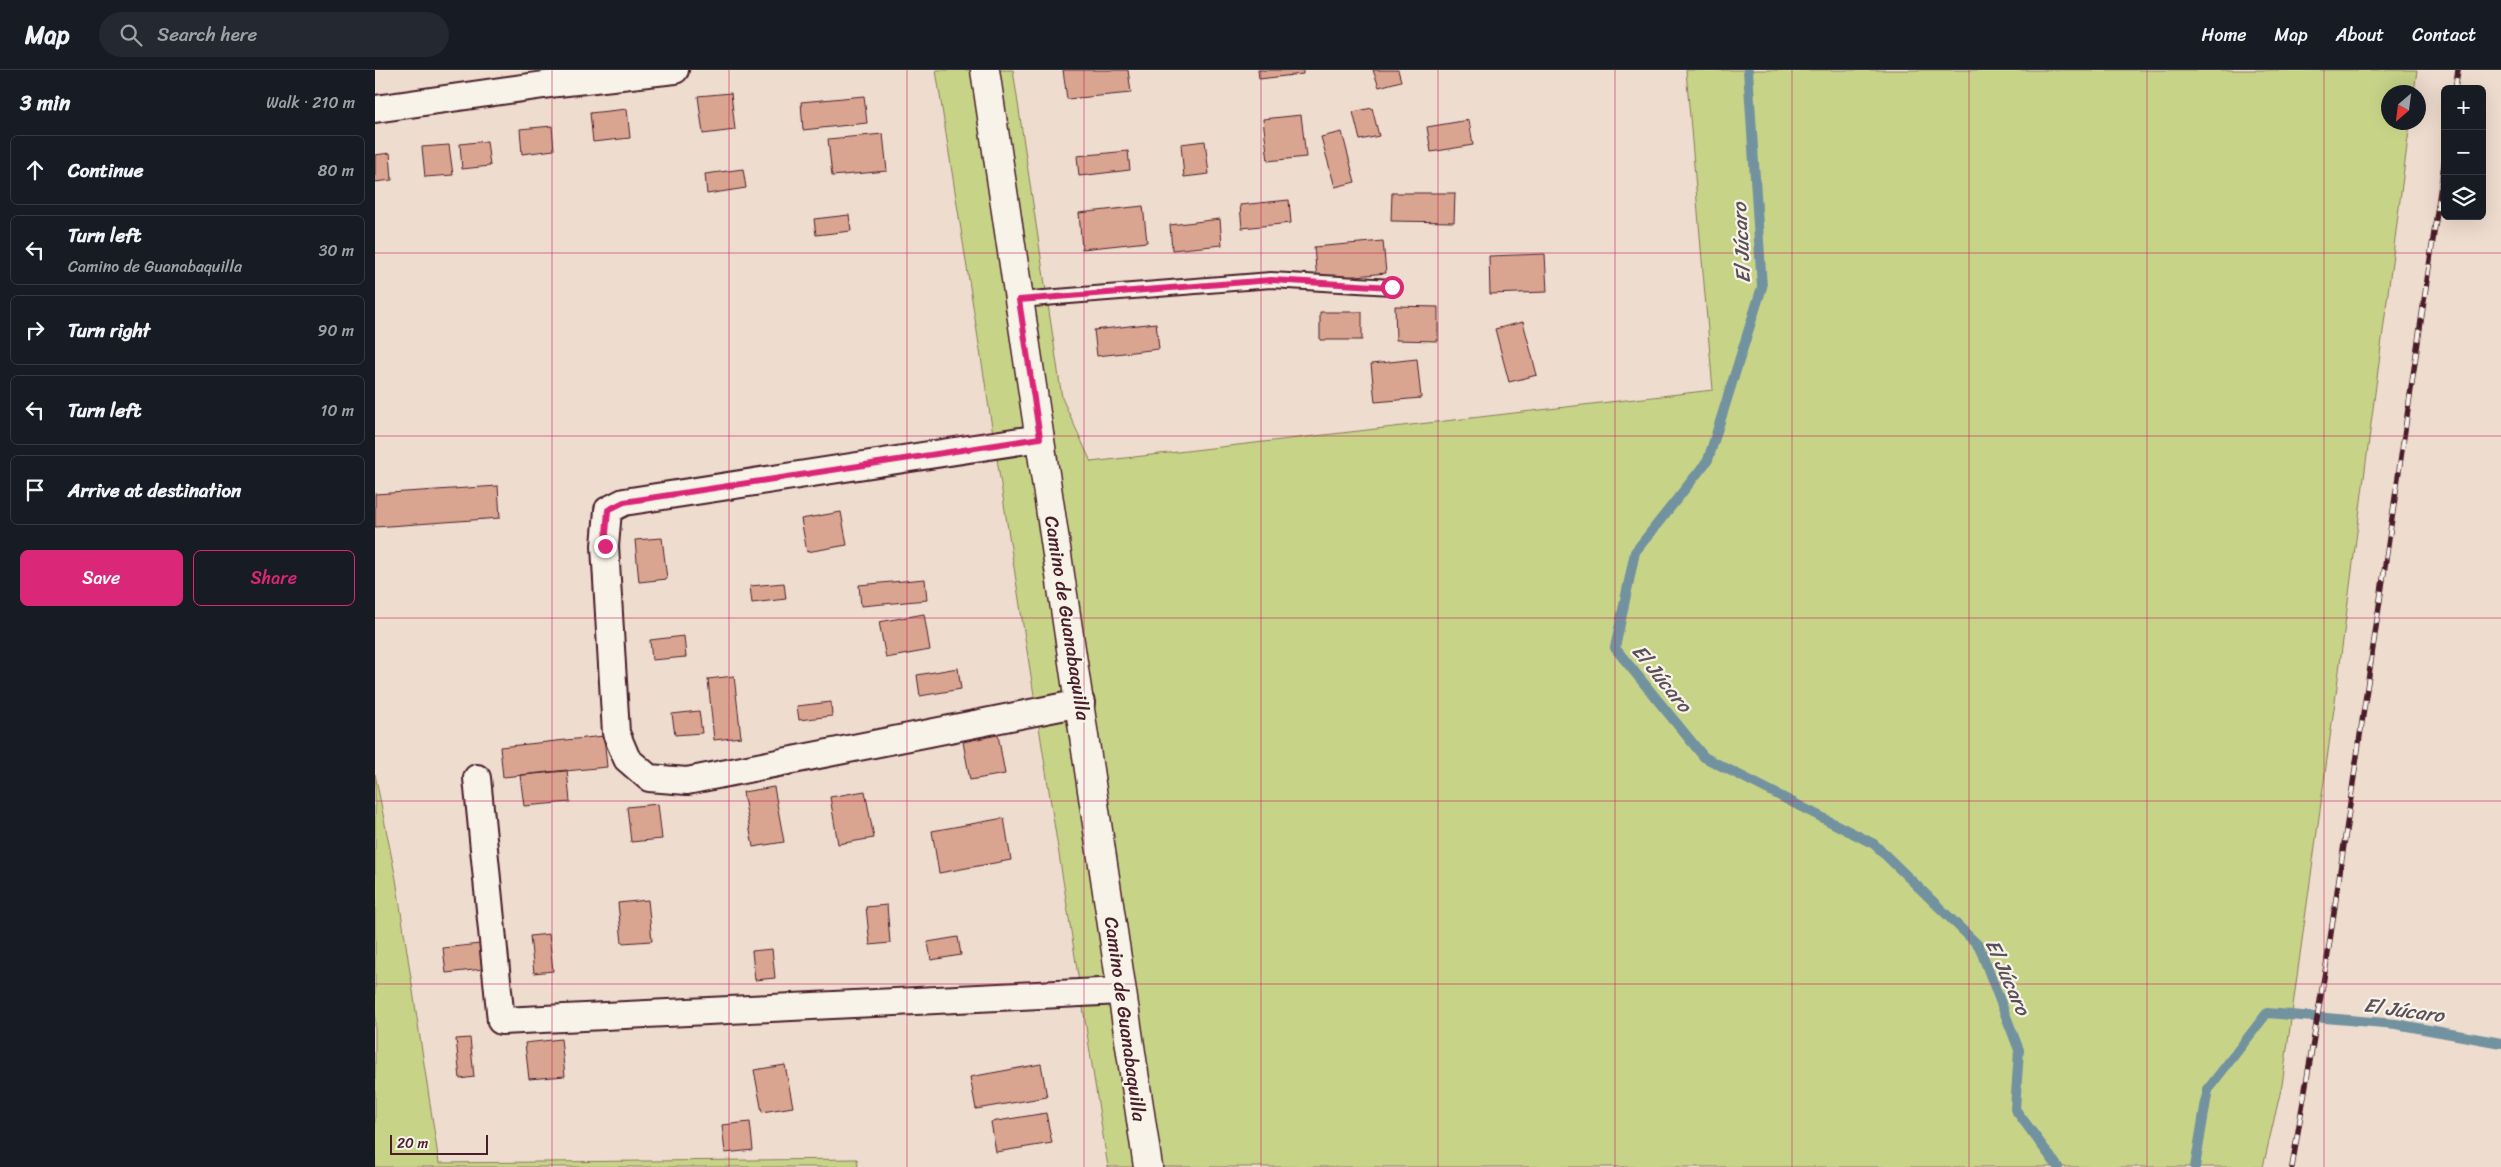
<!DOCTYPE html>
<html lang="en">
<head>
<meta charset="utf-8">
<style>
  :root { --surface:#171b24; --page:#242831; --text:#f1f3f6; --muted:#9ea1a6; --line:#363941; --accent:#db2777 }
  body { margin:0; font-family:Sriracha,sans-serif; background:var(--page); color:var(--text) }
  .controls { position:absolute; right:15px; top:15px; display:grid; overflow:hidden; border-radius:8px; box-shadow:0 5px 20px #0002 }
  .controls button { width:45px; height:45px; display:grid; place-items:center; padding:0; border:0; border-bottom:1px solid var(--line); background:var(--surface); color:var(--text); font:25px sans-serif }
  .compass { position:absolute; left:2006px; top:15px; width:45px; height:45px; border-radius:50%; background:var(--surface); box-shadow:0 5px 20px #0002; rotate:208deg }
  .scale { position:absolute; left:15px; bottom:12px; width:98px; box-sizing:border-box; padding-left:5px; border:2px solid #4a1f2b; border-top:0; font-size:14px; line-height:18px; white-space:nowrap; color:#4a1f2b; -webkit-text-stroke:4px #f7f3e8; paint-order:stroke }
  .stop { position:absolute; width:15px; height:15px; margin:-11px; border:4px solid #db2777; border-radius:50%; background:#fff }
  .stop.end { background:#db2777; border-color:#fff; box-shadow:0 1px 5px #0008 }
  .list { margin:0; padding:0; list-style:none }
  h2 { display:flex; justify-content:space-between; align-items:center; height:65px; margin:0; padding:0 20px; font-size:21px }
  h2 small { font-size:16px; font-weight:400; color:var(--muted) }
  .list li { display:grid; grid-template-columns:32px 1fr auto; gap:15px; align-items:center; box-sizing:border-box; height:70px; margin:0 10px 10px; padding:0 10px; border:1px solid var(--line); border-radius:8px }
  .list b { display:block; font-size:19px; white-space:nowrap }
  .list p { margin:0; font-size:16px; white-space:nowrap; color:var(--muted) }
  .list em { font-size:16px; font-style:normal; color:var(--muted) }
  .actions { display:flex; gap:10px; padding:15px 20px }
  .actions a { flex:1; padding:11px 0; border:1px solid var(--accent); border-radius:8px; text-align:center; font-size:18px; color:var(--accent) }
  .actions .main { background:var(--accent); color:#fff }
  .icon { flex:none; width:28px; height:28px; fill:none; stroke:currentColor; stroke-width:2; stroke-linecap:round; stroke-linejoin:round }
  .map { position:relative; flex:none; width:2126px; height:1097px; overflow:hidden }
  header { display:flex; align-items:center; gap:30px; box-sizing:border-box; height:70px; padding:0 25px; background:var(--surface); border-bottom:1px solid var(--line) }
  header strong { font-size:24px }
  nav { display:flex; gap:28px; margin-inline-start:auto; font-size:18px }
  .search { width:350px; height:45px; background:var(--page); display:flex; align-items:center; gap:12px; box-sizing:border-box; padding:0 18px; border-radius:28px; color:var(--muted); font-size:19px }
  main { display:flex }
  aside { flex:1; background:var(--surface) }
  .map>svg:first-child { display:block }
</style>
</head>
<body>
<header>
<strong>Map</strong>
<div class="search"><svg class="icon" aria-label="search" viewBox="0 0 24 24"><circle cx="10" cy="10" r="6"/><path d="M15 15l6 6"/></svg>Search here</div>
<nav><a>Home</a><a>Map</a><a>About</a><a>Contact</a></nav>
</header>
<main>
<aside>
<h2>3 min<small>Walk · 210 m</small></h2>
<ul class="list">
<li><svg class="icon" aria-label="ahead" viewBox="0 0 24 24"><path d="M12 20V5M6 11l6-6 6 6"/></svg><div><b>Continue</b></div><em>80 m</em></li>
<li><svg class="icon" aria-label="left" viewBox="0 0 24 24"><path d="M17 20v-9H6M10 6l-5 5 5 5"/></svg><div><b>Turn left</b><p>Camino de Guanabaquilla</p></div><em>30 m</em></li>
<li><svg class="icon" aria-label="right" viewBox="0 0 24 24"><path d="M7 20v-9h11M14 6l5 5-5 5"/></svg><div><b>Turn right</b></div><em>90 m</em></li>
<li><svg class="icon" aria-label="left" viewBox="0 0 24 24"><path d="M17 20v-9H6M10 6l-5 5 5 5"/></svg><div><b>Turn left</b></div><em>10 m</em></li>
<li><svg class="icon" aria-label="arrive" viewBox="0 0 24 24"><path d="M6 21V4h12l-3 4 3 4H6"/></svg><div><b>Arrive at destination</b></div></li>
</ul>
<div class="actions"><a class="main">Save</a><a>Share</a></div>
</aside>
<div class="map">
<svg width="2126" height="1097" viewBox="0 0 2126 1097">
  <rect width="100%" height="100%" fill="#eedcce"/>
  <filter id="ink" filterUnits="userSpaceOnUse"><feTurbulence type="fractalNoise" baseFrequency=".02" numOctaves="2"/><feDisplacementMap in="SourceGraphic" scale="10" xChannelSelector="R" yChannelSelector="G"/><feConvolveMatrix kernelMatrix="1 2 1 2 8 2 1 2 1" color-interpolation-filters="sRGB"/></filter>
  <g filter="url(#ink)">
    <path fill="#c7d488" stroke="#887a5a" d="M561 0H638L687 328 716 392 1338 320 1311 0H2042L2039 22H2014V52L2035 53 1961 624 1907 1015 1888 1097H733Z
      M0 704 21 809 64 1093 482 1089 483 1097H0Z"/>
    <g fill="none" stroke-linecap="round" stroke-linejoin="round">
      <path stroke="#73929f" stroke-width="10" d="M1373 0 1387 217 1333 390 1260 482 1240 578 1329 687 1499 774 1604 876 1644 980 1640 1039 1683 1097
        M1820 1097 1833 1019 1892 943 2021 954 2126 973"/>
    </g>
    <path fill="#daa590" stroke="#4a1f2b" d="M688 0H753L756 23 692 29Z
      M883 0H928V4L884 9Z
      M998 0H1023L1026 11 1004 17Z
      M356 23 360 60 328 64 323 26Z
      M489 26 492 53 428 60 426 32Z
      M997 38 1004 66 985 70 978 42Z
      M252 39 255 68 218 72 215 43Z
      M926 45 931 87 893 91 888 49Z
      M1094 50 1098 75 1056 82 1052 57Z
      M177 56 179 80 147 84 145 59Z
      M967 62 980 112 960 117 946 67Z
      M508 64 512 101 457 106 453 69Z
      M112 71 115 96 87 99 85 74Z
      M830 71 834 104 809 107 806 74Z
      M74 75 78 105 50 107 47 77Z
      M753 81 755 100 704 106 702 86Z
      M15 83 17 110 0 112V85Z
      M368 99 371 118 332 124 330 104Z
      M1017 123H1080L1079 152 1016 151Z
      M914 130 916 153 867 158 865 135Z
      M768 136 772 172 707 179 704 143Z
      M474 145 476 161 441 165 439 149Z
      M845 149 847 175 797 180 795 155Z
      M1008 171 1011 203 942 210 939 177Z
      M1170 184 1172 222 1115 224 1114 186Z
      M1020 236 1063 237V271L1021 270Z
      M945 242H987V270H945Z
      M1148 252 1162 305 1134 312 1120 259Z
      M781 253 784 279 722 286 719 260Z
      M1042 289 1046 328 1000 332 996 294Z
      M123 416 125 448 0 457V424Z
      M466 442 472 475 432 482 426 449Z
      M287 468 292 509 264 512 260 470Z
      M550 509 552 530 486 536 484 515Z
      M409 513 411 529 377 533 375 516Z
      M549 544 555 580 511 588 504 552Z
      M309 566 311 587 277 590 275 570Z
      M583 598 586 619 545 626 542 605Z
      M359 606 366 667 339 670 333 609Z
      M456 632 457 646 424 650 422 636Z
      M324 641 327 663 300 665 297 644Z
      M623 665 630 704 595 710 588 672Z
      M229 666 232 697 128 707 125 677Z
      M192 700 195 732 149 736 145 705Z
      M399 717 409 772 378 777 368 722Z
      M490 721 499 768 463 774 455 727Z
      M283 734 287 769 256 772 252 737Z
      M629 748 636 790 564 803 557 761Z
      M273 830 277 871 247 873 243 833Z
      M512 835 515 873 495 875 491 837Z
      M174 864 178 901 159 903 155 866Z
      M583 867 586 885 556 890 553 872Z
      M105 874 108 899 71 903 68 878Z
      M397 879 400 908 380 910 377 881Z
      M95 968 99 1007 85 1009 81 969Z
      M186 969 190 1006 154 1009 150 973Z
      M666 994 672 1027 601 1039 595 1007Z
      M410 995 418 1037 387 1042 379 1000Z
      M671 1043 677 1073 621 1082 616 1052Z
      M375 1052 378 1080 350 1083 347 1055Z"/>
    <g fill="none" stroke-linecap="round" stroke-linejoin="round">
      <defs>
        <path id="service" d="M644 230 896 210 1017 217"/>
        <path id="minor" d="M0 39 183 13 300 0
          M665 368 249 432 233 440 230 476 241 663 252 689 274 708 312 711 706 633
          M102 708 126 951 746 921"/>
        <path id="tertiary" d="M610 0 773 1097"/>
      </defs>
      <use href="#service" stroke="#4a1f2b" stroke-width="18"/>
      <use href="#minor" stroke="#4a1f2b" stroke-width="30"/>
      <use href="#tertiary" stroke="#4a1f2b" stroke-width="31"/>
      <use href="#service" stroke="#f7f3e8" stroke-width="14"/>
      <use href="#minor" stroke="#f7f3e8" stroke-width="26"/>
      <use href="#tertiary" stroke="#f7f3e8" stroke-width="28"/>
      <defs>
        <path id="rail" d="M2080 19 2083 0
          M1917 1097 1952 890 2070 88"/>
      </defs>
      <use href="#rail" stroke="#4a1f2b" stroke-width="5.5"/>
      <use href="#rail" stroke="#f7f3e8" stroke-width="4" stroke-dasharray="11" stroke-linecap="butt"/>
    </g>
  </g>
  <g fill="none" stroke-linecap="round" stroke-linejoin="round" filter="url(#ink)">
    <path stroke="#db2777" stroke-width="6" d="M230 476 233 440 249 432 665 368 644 230 896 210 1017 217"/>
  </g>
  <path fill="none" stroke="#c2185b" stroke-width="1" stroke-opacity="0.55" d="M177 0V1097M354 0V1097M532 0V1097M709 0V1097M886 0V1097M1063 0V1097M1240 0V1097M1417 0V1097M1594 0V1097M1772 0V1097M1949 0V1097M0 183H2126M0 366H2126M0 548H2126M0 731H2126M0 914H2126"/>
  <g text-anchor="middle" stroke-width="4.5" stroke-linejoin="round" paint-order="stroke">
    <g font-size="19" fill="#4a1f2b" stroke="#f7f3e8">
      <text transform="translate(693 548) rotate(81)" y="7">Camino de Guanabaquilla</text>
      <text transform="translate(751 949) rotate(82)" y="7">Camino de Guanabaquilla</text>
    </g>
    <g font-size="20" font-style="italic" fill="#5b4f5c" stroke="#f7f3e8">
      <text transform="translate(1366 173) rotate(-93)" y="7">El Júcaro</text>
      <text transform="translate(1287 608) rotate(51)" y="7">El Júcaro</text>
      <text transform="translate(1633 907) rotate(66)" y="7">El Júcaro</text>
      <text transform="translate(2029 940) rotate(8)" y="7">El Júcaro</text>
    </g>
  </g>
</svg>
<div class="controls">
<button>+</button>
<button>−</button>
<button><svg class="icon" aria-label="layers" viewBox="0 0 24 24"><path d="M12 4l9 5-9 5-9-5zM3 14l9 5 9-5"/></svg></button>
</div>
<svg class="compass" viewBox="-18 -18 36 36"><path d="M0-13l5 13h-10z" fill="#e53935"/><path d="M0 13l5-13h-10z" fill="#9ea1a6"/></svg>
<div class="scale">20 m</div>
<div class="stop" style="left:1017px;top:217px"></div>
<div class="stop end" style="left:230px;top:476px"></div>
</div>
</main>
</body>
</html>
